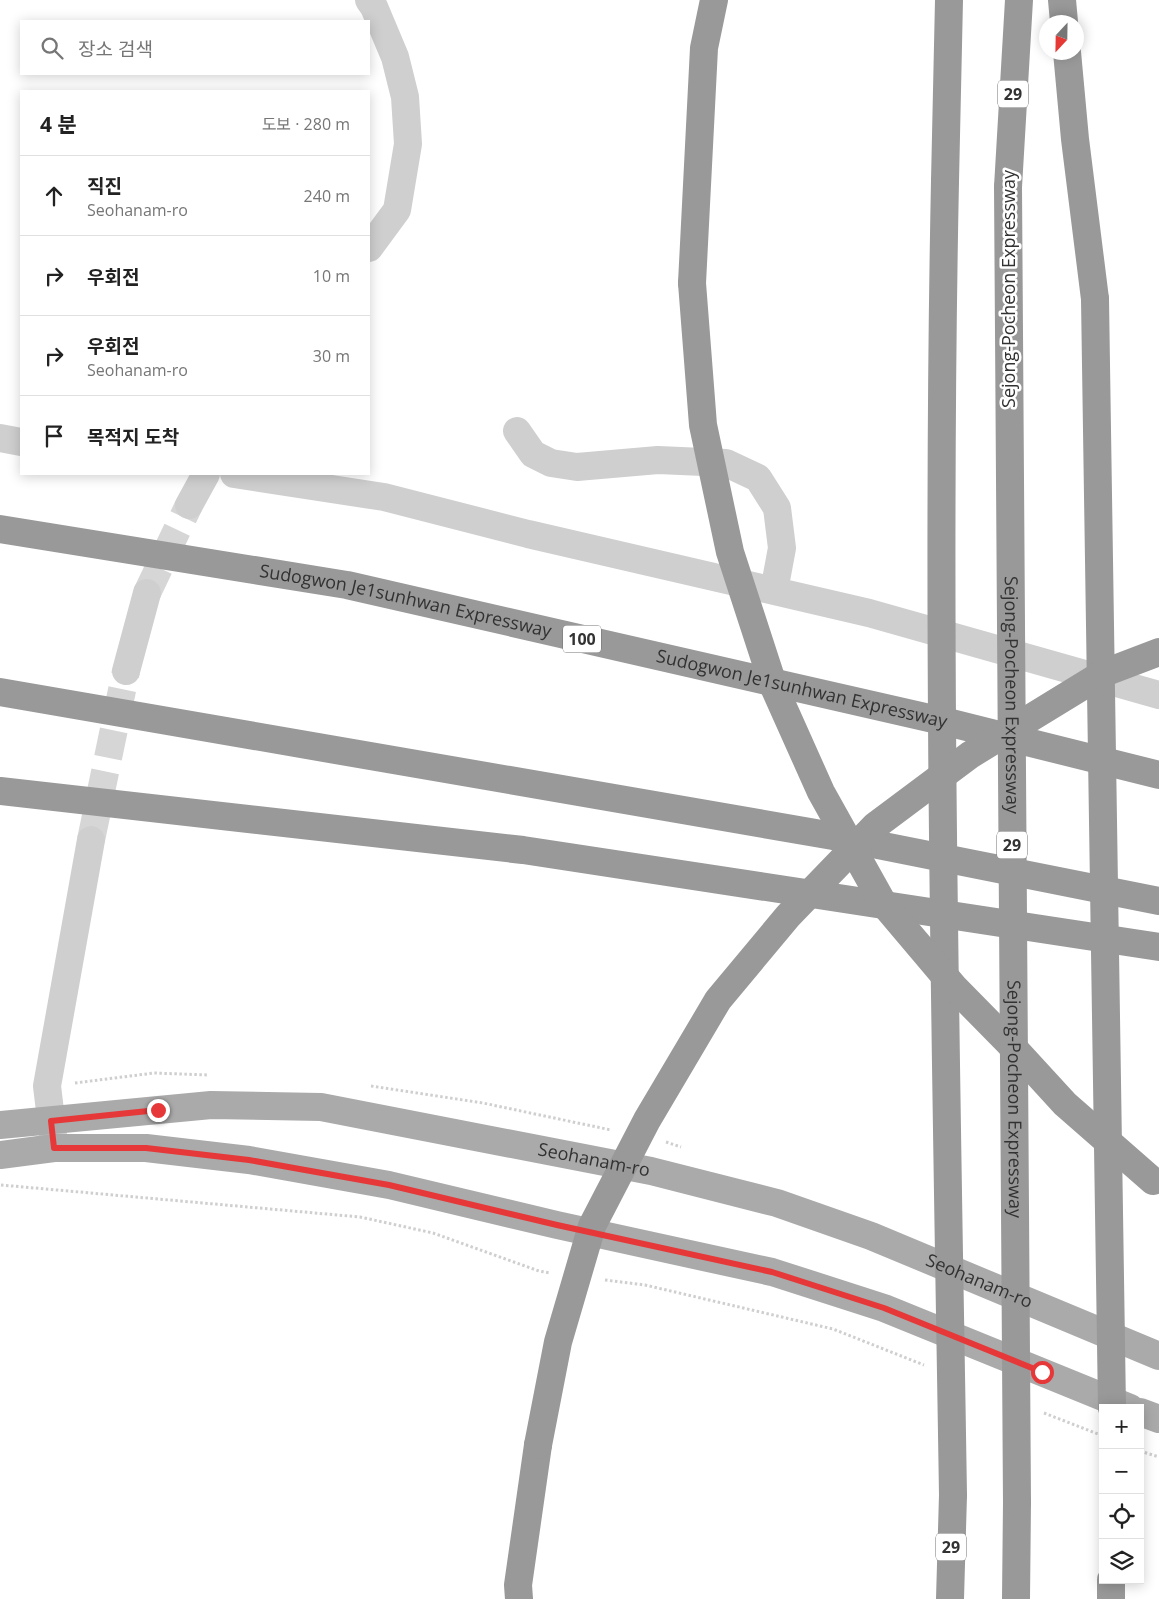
<!DOCTYPE html>
<html lang="ko">
<head>
<meta charset="utf-8">
<style>
  :root { --surface:#fff; --page:#f6f6f6; --text:#222; --muted:#767676; --line:#e0e0e0 }
  body { margin:0; font-family:"Open Sans","Noto Sans KR",sans-serif; background:var(--page); color:var(--text) }
  .controls { position:absolute; right:15px; bottom:15px; display:grid; overflow:hidden; border-radius:0px; box-shadow:0 2px 12px #0003 }
  .controls button { width:45px; height:45px; display:grid; place-items:center; padding:0; border:0; border-bottom:1px solid var(--line); background:var(--surface); color:var(--text); font:25px sans-serif }
  .compass { position:absolute; left:1039px; top:15px; width:45px; height:45px; border-radius:50%; background:var(--surface); box-shadow:0 2px 12px #0003; rotate:202deg }
  .stop { position:absolute; width:15px; height:15px; margin:-11px; border:4px solid #e63838; border-radius:50%; background:#fff }
  .stop.end { background:#e63838; border-color:#fff; box-shadow:0 1px 5px #0008 }
  .list { margin:0; padding:0; list-style:none }
  h2 { display:flex; justify-content:space-between; align-items:center; height:65px; margin:0; padding:0 20px; font-size:21px }
  h2 small { font-size:16px; font-weight:400; color:var(--muted) }
  .list li { display:grid; grid-template-columns:32px 1fr auto; gap:15px; align-items:center; box-sizing:border-box; height:80px; padding:0 20px; border-top:1px solid var(--line) }
  .list b { display:block; font-size:19px; white-space:nowrap }
  .list p { margin:0; font-size:16px; white-space:nowrap; color:var(--muted) }
  .list em { font-size:16px; font-style:normal; color:var(--muted) }
  .icon { flex:none; width:28px; height:28px; fill:none; stroke:currentColor; stroke-width:2; stroke-linecap:round; stroke-linejoin:round }
  .map { position:relative; flex:none; width:1159px; height:1599px; overflow:hidden }
  .search { position:absolute; background:var(--surface); box-shadow:0 2px 12px #0003; left:20px; top:20px; width:350px; height:55px; display:flex; align-items:center; gap:12px; box-sizing:border-box; padding:0 18px; border-radius:0px; color:var(--muted); font-size:19px }
  .panel { position:absolute; background:var(--surface); box-shadow:0 2px 12px #0003; left:20px; top:90px; width:350px; height:385px; border-radius:0px }
  .map>svg:first-child { display:block }
</style>
</head>
<body>
<div class="map">
<svg width="1159" height="1599" viewBox="0 0 1159 1599">
  <rect width="100%" height="100%" fill="#fff"/>
  <g fill="none" stroke-linecap="round" stroke-linejoin="round">
    <path stroke="#d6d6d6" stroke-width="28" stroke-dasharray="28 14" stroke-linecap="butt" d="M147 593 189 505
      M91 840 126 671"/>
    <path stroke="#cfcfcf" stroke-width="3" stroke-dasharray="2.5 2.5" stroke-linecap="butt" d="M75 1083 154 1073 208 1075
      M371 1086 483 1103 611 1130
      M666 1142 681 1147
      M1 1185 360 1217 433 1233 539 1271 550 1273
      M605 1280 645 1285 833 1329 924 1365
      M1044 1413 1098 1434
      M1140 1451 1159 1457"/>
    <path stroke="#cfcfcf" stroke-width="28" d="M369 248 397 210 408 144 405 97 395 57 374 7 369 0
      M517 431 533 454 551 463 577 467 658 460 726 463 758 478 777 508 782 548 774 591
      M0 438 21 442
      M234 474 384 497 528 534 869 613 1159 695
      M189 505 206 474
      M126 671 147 593
      M54 1144 47 1086 91 840"/>
    <g stroke="#aaa" stroke-width="28">
      <path id="s1" d="M0 1125 211 1105 321 1107 651 1171 777 1203 871 1236 1159 1356"/>
      <path d="M0 1155 54 1148H146L249 1160 389 1185 557 1225 772 1272 884 1308 1130 1408"/>
      <path d="M1140 1412 1159 1419"/>
    </g>
    <g stroke="#999" stroke-width="28">
      <path d="M1062 0 1064 22"/>
      <path d="M1067 52 1075 139 1095 299"/>
      <path d="M945 181 949 0"/>
      <path d="M1008 187 1019 0"/>
      <path d="M692 283 704 48 714 0"/>
      <path id="s2" d="M0 529 347 585 951 723 1159 775"/>
      <path d="M0 692 833 836 1159 901"/>
      <path d="M0 791 523 850 1159 947"/>
      <path d="M519 1599 518 1585 538 1445"/>
      <path d="M950 1599 953 1495"/>
      <path d="M1016 1599 1017 1502"/>
      <path d="M1111 1599V1580"/>
    </g>
    <g stroke="#999" stroke-width="28">
      <path d="M945 181C936 619 946 1057 953 1495"/>
      <path id="s3" d="M1008 187 1017 1502"/>
      <path d="M692 283 703 425 730 552 774 687 821 792 883 903 954 987 1009 1043 1065 1104 1153 1181"/>
      <path d="M1095 299 1112 1408"/>
      <path d="M538 1445 558 1342 592 1226 647 1120 718 1000 788 916 875 826 970 755 1104 673 1159 652"/>
    </g>
  </g>
  <g fill="none" stroke-linecap="round" stroke-linejoin="round">
    <path stroke="#e63838" stroke-width="6" d="M158 1110 51 1121 54 1148H146L249 1160 389 1185 557 1225 772 1272 884 1308 1042 1372"/>
  </g>
  <g text-anchor="middle" stroke-width="5" stroke-linejoin="round" paint-order="stroke">
    <g fill="#fff" stroke="#707070" stroke-width="1">
      <rect x="998" y="80.5" width="30" height="27" rx="4"/>
      <rect x="563" y="625.5" width="38" height="27" rx="4"/>
      <rect x="997" y="831.5" width="30" height="27" rx="4"/>
      <rect x="936" y="1533.5" width="30" height="27" rx="4"/>
    </g>
    <g font-size="16" font-weight="bold" fill="#323232">
      <text x="1013" y="100">29</text>
      <text x="582" y="645">100</text>
      <text x="1012" y="851">29</text>
      <text x="951" y="1553">29</text>
    </g>
    <g font-size="18" fill="#323232" stroke="#fff">
      <text transform="translate(1009 289) rotate(-90)" y="6">Sejong-Pocheon Expressway</text>
      <text dy="6" stroke="none"><textPath href="#s2" startOffset="412">Sudogwon Je1sunhwan Expressway</textPath></text>
      <text dy="6" stroke="none"><textPath href="#s2" startOffset="818">Sudogwon Je1sunhwan Expressway</textPath></text>
      <text dy="6" stroke="none"><textPath href="#s3" startOffset="508">Sejong-Pocheon Expressway</textPath></text>
      <text dy="6" stroke="none"><textPath href="#s3" startOffset="912">Sejong-Pocheon Expressway</textPath></text>
      <text dy="6" stroke="none"><textPath href="#s1" startOffset="600">Seohanam-ro</textPath></text>
      <text dy="6" stroke="none"><textPath href="#s1" startOffset="1005">Seohanam-ro</textPath></text>
    </g>
  </g>
</svg>
<div class="controls">
<button>+</button>
<button>−</button>
<button><svg class="icon" aria-label="locate" viewBox="0 0 24 24"><circle cx="12" cy="12" r="6"/><path d="M12 2v4M12 18v4M2 12h4M18 12h4"/></svg></button>
<button><svg class="icon" aria-label="layers" viewBox="0 0 24 24"><path d="M12 4l9 5-9 5-9-5zM3 14l9 5 9-5"/></svg></button>
</div>
<svg class="compass" viewBox="-18 -18 36 36"><path d="M0-13l5 13h-10z" fill="#e53935"/><path d="M0 13l5-13h-10z" fill="#767676"/></svg>
<div class="stop" style="left:1042px;top:1372px"></div>
<div class="stop end" style="left:158px;top:1110px"></div>
<div class="search"><svg class="icon" aria-label="search" viewBox="0 0 24 24"><circle cx="10" cy="10" r="6"/><path d="M15 15l6 6"/></svg>장소 검색</div>
<section class="panel">
<h2>4 분<small>도보 · 280 m</small></h2>
<ul class="list">
<li><svg class="icon" aria-label="ahead" viewBox="0 0 24 24"><path d="M12 20V5M6 11l6-6 6 6"/></svg><div><b>직진</b><p>Seohanam-ro</p></div><em>240 m</em></li>
<li><svg class="icon" aria-label="right" viewBox="0 0 24 24"><path d="M7 20v-9h11M14 6l5 5-5 5"/></svg><div><b>우회전</b></div><em>10 m</em></li>
<li><svg class="icon" aria-label="right" viewBox="0 0 24 24"><path d="M7 20v-9h11M14 6l5 5-5 5"/></svg><div><b>우회전</b><p>Seohanam-ro</p></div><em>30 m</em></li>
<li><svg class="icon" aria-label="arrive" viewBox="0 0 24 24"><path d="M6 21V4h12l-3 4 3 4H6"/></svg><div><b>목적지 도착</b></div></li>
</ul>
</section>
</div>
</body>
</html>
